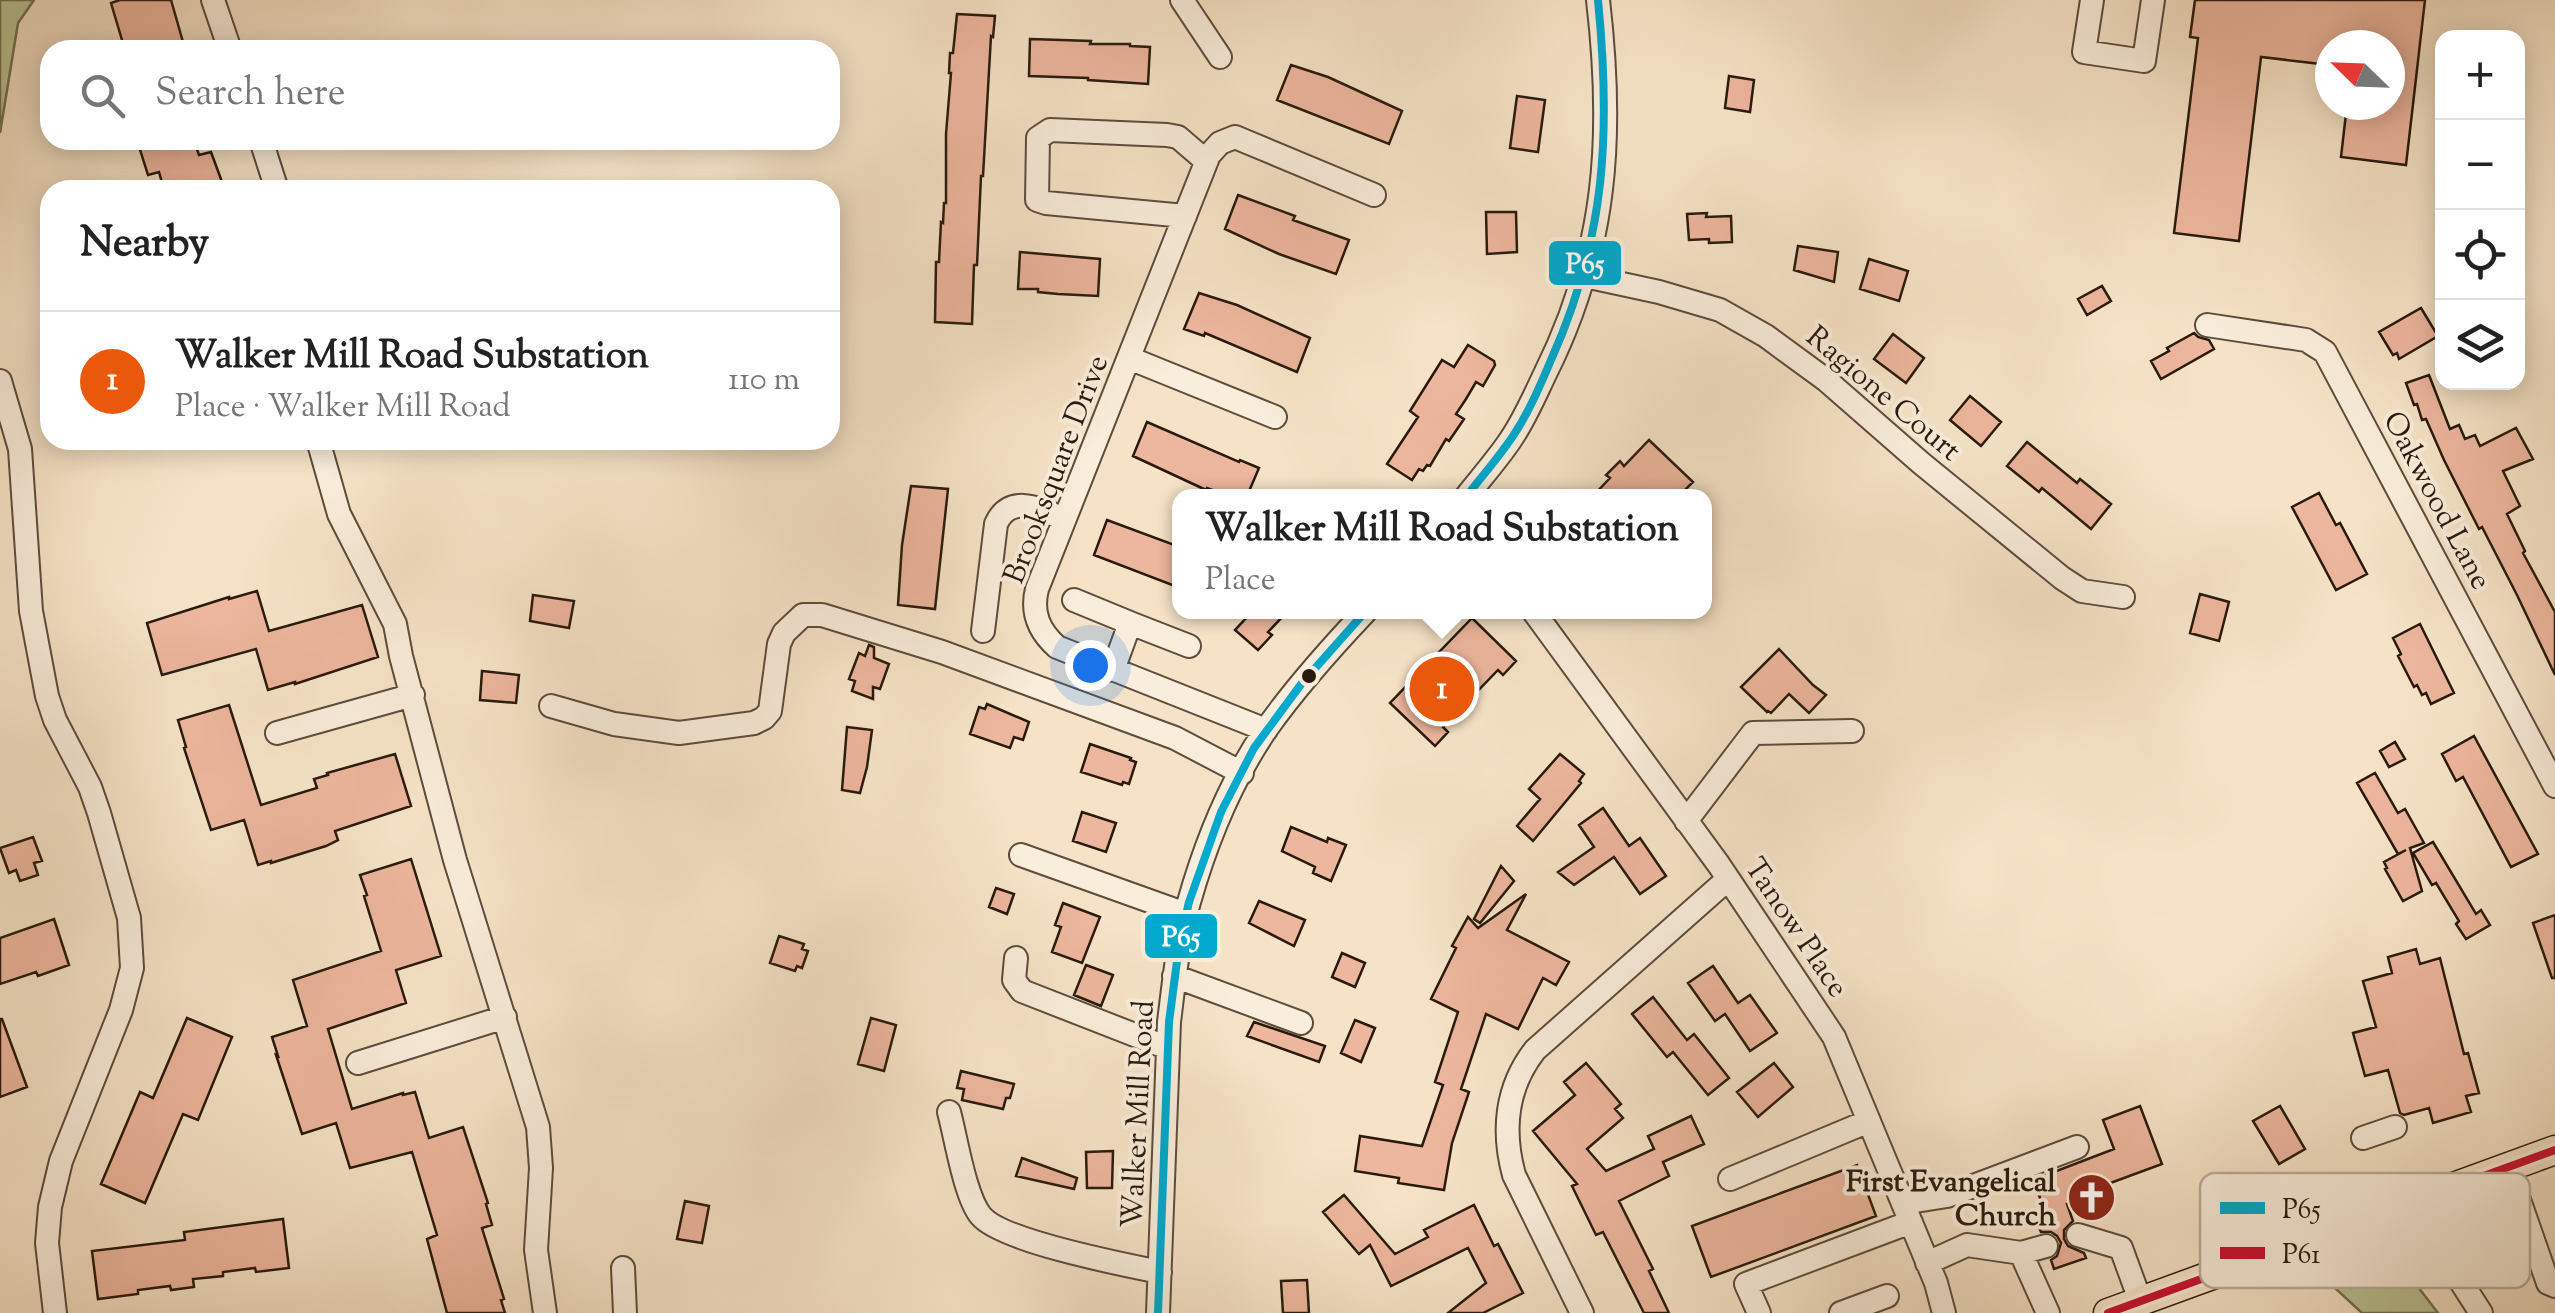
<!DOCTYPE html>
<html lang="en">
<head>
<meta charset="utf-8">
<style>
  :root { --surface:#fff; --page:#f6f6f6; --text:#222; --muted:#767676; --line:#e0e0e0; --accent:#ea580c }
  body { margin:0; font-family:"Sorts Mill Goudy",serif; background:var(--page); color:var(--text) }
  .controls { position:absolute; right:30px; top:30px; display:grid; overflow:hidden; border-radius:20px; box-shadow:0 5px 25px #0003 }
  .controls button { width:90px; height:90px; display:grid; place-items:center; padding:0; border:0; border-bottom:2px solid var(--line); background:var(--surface); color:var(--text); font:50px sans-serif }
  .compass { position:absolute; left:2315px; top:30px; width:90px; height:90px; border-radius:50%; background:var(--surface); box-shadow:0 5px 25px #0003; rotate:293deg }
  .you { position:absolute; left:1090px; top:665px; width:35px; height:35px; margin:-25px; border:8px solid #fff; border-radius:50%; background:#1a73e8; box-shadow:0 0 0 15px #1a73e833 }
  .badge { display:grid; place-items:center; width:65px; height:65px; border-radius:50%; background:var(--accent); color:#fff; font-size:32px; font-weight:700 }
  .pin { position:absolute; translate:-50% -50%; border:5px solid #fff; box-shadow:0 2px 10px #0006 }
  .popup { position:absolute; left:1172px; top:489px; width:540px; height:130px; box-sizing:border-box; display:grid; place-content:center; border-radius:20px; background:var(--surface); filter:drop-shadow(0 2px 8px #0005); font-size:32px; white-space:nowrap; color:var(--muted) }
  .popup b { font-size:38px; color:var(--text) }
  .popup::after { content:''; position:absolute; left:50%; top:100%; margin-left:-20px; border:20px solid transparent; border-top-color:var(--surface) }
  .list { margin:0; padding:0; list-style:none }
  h2 { display:flex; justify-content:space-between; align-items:center; height:130px; margin:0; padding:0 40px; font-size:42px }
  h2 small { font-size:32px; font-weight:400; color:var(--muted) }
  .list li { display:grid; grid-template-columns:65px 1fr auto; gap:30px; align-items:center; box-sizing:border-box; height:140px; padding:0 40px; border-top:2px solid var(--line) }
  .list b { display:block; font-size:38px; white-space:nowrap }
  .list p { margin:0; font-size:32px; white-space:nowrap; color:var(--muted) }
  .list em { font-size:32px; font-style:normal; color:var(--muted) }
  .icon { flex:none; width:55px; height:55px; fill:none; stroke:currentColor; stroke-width:2; stroke-linecap:round; stroke-linejoin:round }
  .map { position:relative; flex:none; width:2555px; height:1313px; overflow:hidden }
  .search { position:absolute; background:var(--surface); box-shadow:0 5px 25px #0003; left:40px; top:40px; width:800px; height:110px; display:flex; align-items:center; gap:25px; box-sizing:border-box; padding:0 35px; border-radius:30px; color:var(--muted); font-size:38px }
  .panel { position:absolute; background:var(--surface); box-shadow:0 5px 25px #0003; left:40px; top:180px; width:800px; height:270px; border-radius:30px }
  .map>svg:first-child { display:block }
</style>
</head>
<body>
<div class="map">
<svg width="2555" height="1313" viewBox="0 0 2555 1313">
  <rect width="100%" height="100%" fill="#f6e3c7"/>
  <filter id="stains"><feTurbulence type="fractalNoise" baseFrequency=".002" numOctaves="4"/><feColorMatrix values="0 0 0 0 .2 0 0 0 0 .09 0 0 0 0 .02 0 0 0 .5 -.17"/></filter>
  <radialGradient id="worn" r=".72"><stop offset=".6" stop-color="#630" stop-opacity="0"/><stop offset="1" stop-color="#630" stop-opacity=".3"/></radialGradient>
  <path fill="#bbc496" stroke="#726f52" stroke-width="2.5" d="M0 0H34L18 23 0 133Z
    M2392 1253 2438 1313H2362L2322 1276Z"/>
  <path fill="#edb69e" stroke="#291a0d" stroke-width="2.5" d="M120 0H171L183 42 181 43 183 50H125L111 3Z
    M2195 0H2425L2406 165 2341 157 2347 105H2390V45H2330V65L2261 57 2239 241 2174 233 2198 38 2190 37Z
    M957 14 995 16 993 37 991 36 983 176H981L977 265H974L972 324 935 322 936 262H939L941 222 943 223 944 203H946V134L951 73H949L950 53H953Z
    M1030 39 1091 41 1090 44H1130V46L1150 47 1148 84 1088 80V78L1029 76Z
    M1291 65 1328 77 1402 111 1389 144 1277 100Z
    M1729 76 1754 80 1750 112 1725 108Z
    M1517 96 1545 100 1538 152 1510 148Z
    M137 140H194L199 155 211 152 225 190H164L159 172 148 175Z
    M1238 195 1295 216 1293 220 1349 240 1336 274 1279 254 1225 229Z
    M1486 212H1516L1517 252 1487 254Z
    M1707 213 1706 217 1731 216 1732 242 1709 243V239L1689 240 1687 214Z
    M1798 246 1838 252 1834 282 1794 270Z
    M1020 252 1100 259 1098 296 1058 294 1038 292V289H1018Z
    M1869 259 1908 271 1899 301 1860 289Z
    M2102 286 2111 301 2087 315 2078 299Z
    M1199 293 1237 305 1310 338 1297 372 1205 333 1204 336 1184 329Z
    M2421 308 2438 336 2399 359 2397 353 2393 355 2379 332Z
    M2194 333 2198 337 2209 340 2214 349 2161 379 2151 361 2169 351 2167 348Z
    M1893 334 1924 358 1906 383 1874 359Z
    M1468 345 1494 361 1495 365 1483 386 1476 382 1466 399 1456 414 1464 419 1449 441 1446 439 1430 466 1427 465 1423 471 1419 469 1412 480 1387 464 1418 417 1410 411 1442 360 1454 367Z
    M2429 375 2450 429 2459 425 2465 439 2475 435 2480 446 2516 428 2533 459 2503 471 2520 506 2507 514 2525 551 2523 553 2555 612V675L2517 595 2482 527 2479 529 2444 460 2426 419 2422 420 2417 404 2414 405 2406 383Z
    M1970 396 2001 422 1981 446 1950 420Z
    M1147 422 1239 462 1240 460 1259 468 1247 496H1229L1207 488 1206 490 1133 456Z
    M1649 440 1693 482 1679 496H1593L1610 478 1606 475 1620 461 1624 466Z
    M2027 442 2077 483 2080 479 2111 504 2091 529 2042 488 2039 492 2007 466Z
    M911 486 948 489 935 609 898 605 902 545Z
    M2319 493 2336 525 2340 523 2367 574 2336 590 2292 507Z
    M1107 520 1180 547V588L1094 555Z
    M257 591 269 631 362 605 378 657 295 684V682L268 690 256 649 162 675 147 623 229 597V599Z
    M2200 594 2229 602 2219 641 2190 633Z
    M533 595 574 601 569 628 530 621Z
    M1252 612H1287L1268 632 1272 635 1258 650 1235 630Z
    M1472 618 1516 661 1503 675 1498 670 1443 727 1448 732 1435 746 1390 703Z
    M2420 624 2454 693 2431 704 2426 693 2422 695 2417 685 2414 687 2398 656 2401 654 2393 638Z
    M869 645 874 647V658L889 664 880 689 873 687V699L852 691 855 681 849 679 859 653 865 656Z
    M1779 649 1813 685 1826 695 1809 713 1789 694 1771 713 1768 711 1767 712 1741 687Z
    M482 671 519 675 516 703 480 700Z
    M987 704 1029 722 1023 740 1014 737 1010 748 970 734 979 707 985 709Z
    M229 705 261 805 317 788 314 779 328 775 327 773 395 754 411 806 335 831 338 840 326 846 271 863V861L258 865 244 820 211 830 184 748 186 747 178 720Z
    M847 727 872 730 867 767 860 793 842 790Z
    M2474 736 2538 854 2511 867 2463 777 2456 781 2442 754Z
    M2395 742 2405 759 2389 767 2380 751Z
    M1090 744 1131 758 1130 760 1136 762 1129 784 1123 782 1122 785 1081 772Z
    M1560 754 1584 774 1579 781 1581 783 1533 841 1517 826 1540 799 1529 789Z
    M2375 773 2398 813 2405 809 2424 843 2410 848 2422 891 2403 901 2385 869 2387 868 2384 862 2406 850 2398 854 2357 783Z
    M1603 808 1629 846 1640 838 1666 876 1640 894 1614 857 1574 885 1558 872 1594 847 1579 825Z
    M1082 812 1116 823 1106 852 1073 841Z
    M1291 827 1327 842 1328 838 1346 845 1331 881 1313 873 1315 867 1282 851Z
    M33 837 42 861 34 863 38 875 20 881 16 870 9 873 0 848Z
    M2433 842 2476 914 2481 910 2490 925 2466 939 2456 924 2459 921 2436 883 2432 885 2413 853Z
    M411 859 441 956 396 970 406 1003 328 1029 352 1109 403 1093V1095L415 1092 429 1138 463 1127 488 1203 486 1204 492 1225 482 1228 504 1299 501 1300 505 1313H447L427 1239 437 1235 412 1152 350 1168 336 1123 302 1134 276 1055 278 1056 272 1037 307 1026 293 980 381 951 364 896 367 895 360 875Z
    M1501 866 1514 881 1480 923 1474 919Z
    M996 888 1014 894 1007 914 989 907Z
    M1526 894 1507 930 1569 962 1556 985 1543 978 1518 1029 1486 1014 1461 1089 1469 1092 1452 1143 1444 1190 1398 1183 1399 1178 1355 1171 1360 1136 1422 1146 1443 1085 1435 1082 1458 1012 1431 999 1456 948 1452 946 1468 917 1478 928Z
    M1259 901 1305 920 1294 946 1249 923Z
    M1063 903 1100 917 1082 963 1052 952 1061 927 1055 925Z
    M2555 915V978H2552L2533 923Z
    M54 919 69 965 38 976 36 972 0 984V938Z
    M779 936 804 944 802 949 808 951 802 968 797 966 795 971 770 963Z
    M2416 949 2420 964 2440 958 2464 1054 2468 1053 2479 1093 2466 1096 2471 1112 2433 1123 2429 1108 2404 1115 2400 1113 2388 1070 2365 1076 2353 1033 2376 1027 2363 981 2392 973 2388 957Z
    M1342 953 1365 963 1355 987 1332 977Z
    M1086 965 1113 975 1101 1006 1074 995Z
    M1713 966 1738 1003 1750 995 1777 1033 1750 1051 1725 1014 1715 1021 1688 983Z
    M1653 997 1687 1040 1694 1034 1729 1078 1708 1095 1673 1052 1667 1057 1632 1014Z
    M187 1018 232 1037 198 1120 183 1114 145 1203 101 1184 140 1092 153 1098Z
    M871 1018 896 1025 884 1071 858 1064Z
    M0 1019H2L27 1087 0 1097Z
    M1355 1020 1375 1028 1361 1062 1341 1053Z
    M1254 1022 1325 1046 1319 1062 1247 1036Z
    M1586 1063 1621 1104 1615 1109 1623 1118 1587 1149 1606 1171 1654 1149 1648 1136 1691 1116 1704 1144 1663 1162 1669 1176 1619 1201 1653 1269 1649 1271 1669 1313H1644L1603 1232 1596 1235 1572 1186 1577 1184 1533 1131 1575 1095 1564 1082Z
    M1774 1063 1793 1087 1758 1117 1737 1092Z
    M961 1071 1014 1084 1010 1098H1006L1003 1109 962 1100 964 1089 957 1088Z
    M2140 1106 2162 1164 2105 1185 2107 1189 2067 1204 2073 1221 2064 1230V1239L2068 1246 2084 1253 2086 1258 2054 1269 2051 1260 2057 1256 2061 1243 2057 1236 2051 1232H2041L2038 1225 2049 1221 2033 1180 2114 1149 2103 1120Z
    M2280 1106 2305 1149 2279 1164 2253 1121Z
    M1113 1151 1112 1188H1087L1086 1152Z
    M1022 1158 1077 1178 1074 1189 1016 1176Z
    M1857 1165 1876 1216 1711 1277 1692 1226Z
    M1344 1195 1395 1254 1428 1237 1424 1230 1474 1205 1494 1246 1498 1244 1523 1293 1483 1313H1448L1486 1283 1468 1248 1391 1286 1370 1245 1359 1254 1323 1212Z
    M685 1201 709 1206 702 1243 677 1239Z
    M283 1219 289 1268 256 1272 255 1268 223 1272V1276L193 1279 194 1287 171 1290 170 1286 138 1290V1294L98 1299 92 1251 185 1240 184 1232Z
    M1307 1280 1309 1313H1283L1281 1281Z"/>
  <g fill="none" stroke-linecap="round" stroke-linejoin="round">
    <defs>
      <path id="minor" d="M213 0 230 50
        M1182 0 1220 57
        M2092 0 2084 52 2144 61 2153 0
        M261 140 277 190
        M1185 216 1046 203 1037 200 1038 138 1050 130 1167 135 1178 137 1206 161
        M1585 276 1659 292 1720 310 1766 336 1826 380 1921 463 2062 578 2082 591 2123 597
        M2207 325 2306 340 2325 352 2555 786
        M1129 358 1275 417
        M0 381 20 449 31 611 47 696 55 720 90 787 99 813 129 918 132 968 121 1010 61 1161 50 1207 47 1243 55 1313
        M318 440 339 514 395 624 401 656 455 860 538 1127 541 1168 536 1250 545 1313
        M1466 497C1480 479 1496 461 1509 442 1524 421 1534 397 1545 374 1607 250 1614 136 1598 0
        M1074 600 1130 623 1113 670
        M1534 612 1719 865 1834 1037 1936 1283 1944 1313
        M1130 623 1189 646
        M983 631 996 524C1010 493 1040 509 1064 519
        M551 706 614 724 679 733 754 723 764 718 770 711 779 644 784 633 803 615H822L942 652 1175 738 1242 773
        M1266 730 1057 647C1039 631 1031 613 1037 589L1209 155 1220 143 1235 137 1374 195
        M277 733 413 695
        M1686 821 1753 733 1852 731
        M1021 855 1186 914
        M1016 958 1014 980 1022 991 1168 1048
        M1174 976 1301 1023
        M358 1063 505 1017
        M949 1112C956 1138 965 1197 981 1216 1002 1241 1125 1265 1160 1272
        M2363 1138 2395 1127
        M2508 1168 2548 1283 2555 1286
        M1730 1179 1869 1121
        M1903 1203 1947 1196 2077 1147
        M2078 1235 2121 1248 2140 1300
        M2440 1249 2481 1313
        M2021 1253 2046 1246
        M1927 1263 1967 1245 2021 1253 2048 1313
        M623 1268 625 1313
        M1158 1313 1169 1022C1174 982 1178 940 1189 902 1206 842 1232 779 1267 728 1296 687 1331 648 1365 612
        M1582 1313 1514 1175C1502 1131 1506 1087 1535 1050L1728 879
        M1759 1313 1746 1284 1911 1222
        M1841 1313 1887 1296"/>
      <path id="major" d="M2108 1313 2555 1150"/>
    </defs>
    <use href="#minor" stroke="#5c4c3c" stroke-width="26"/>
    <use href="#major" stroke="#291a0d" stroke-width="31"/>
    <use href="#minor" stroke="#f9eddb" stroke-width="22"/>
    <use href="#major" stroke="#f6e3c7" stroke-width="28"/>
    <defs>
      <path id="bus-1" d="M1466 497C1482 476 1499 457 1513 436 1529 412 1540 386 1551 360 1606 238 1611 132 1598 0
        M1158 1313 1169 1022 1179 946 1189 902 1221 812 1254 748 1302 683 1365 612"/>
      <path id="bus-2" d="M2108 1313 2555 1150"/>
    </defs>
    <use href="#bus-1" stroke="#f9eddb" stroke-width="15"/>
    <use href="#bus-2" stroke="#f9eddb" stroke-width="15"/>
    <use href="#bus-1" stroke="#00a9ce" stroke-width="8"/>
    <use href="#bus-2" stroke="#c8102e" stroke-width="8"/>
  </g>
  <defs>
    <symbol id="church-disc" viewBox="-11 -11 22 22"><circle r="9.5" fill="#8f2418" stroke="#f9eddb"/><path d="M-1.2-6h2.4v3.5h3.3v2.4h-3.3V6h-2.4V-.1h-3.3v-2.4h3.3Z" fill="#fff"/></symbol>
  </defs>
  <g fill-rule="evenodd">
    <use href="#church-disc" x="2064" y="1170" width="55" height="55"/>
  </g>
  <circle fill="#291a0d" stroke="#f9eddb" stroke-width="4" cx="1309" cy="676" r="9"/>
  <g text-anchor="middle" stroke-width="8" stroke-linejoin="round" paint-order="stroke">
    <g font-size="30" fill="#291a0d" stroke="#f9eddb">
      <text transform="translate(1884 393) rotate(40)" y="10">Ragione Court</text>
      <text transform="translate(1055 469) rotate(-69)" y="10">Brooksquare Drive</text>
      <text transform="translate(2438 500) rotate(62)" y="10">Oakwood Lane</text>
      <text transform="translate(1797 927) rotate(56)" y="10">Tanow Place</text>
      <text transform="translate(1137 1114) rotate(-87)" y="10">Walker Mill Road</text>
    </g>
    <g font-size="30" font-weight="bold" fill="#291a0d" stroke="#f9eddb" text-anchor="end">
      <text x="2056" y="1191">First Evangelical<tspan x="2056" dy="34">Church</tspan></text>
    </g>
  </g>
  <rect x="2200" y="1173" width="330" height="115" rx="15" fill="#f9eddb" stroke="#bbae9d" stroke-width="2.5"/>
  <rect x="2220" y="1202" width="45" height="12" fill="#00a9ce"/>
  <rect x="2220" y="1247" width="45" height="12" fill="#c8102e"/>
  <g font-size="28" fill="#291a0d">
    <text x="2282" y="1218">P65</text>
    <text x="2282" y="1263">P61</text>
  </g>
  <g stroke="#f9eddb" stroke-width="4">
    <rect x="1547" y="239" width="76" height="48" rx="10" fill="#00a9ce"/>
    <rect x="1143" y="912" width="76" height="48" rx="10" fill="#00a9ce"/>
  </g>
  <g font-size="28" text-anchor="middle" font-weight="bold" fill="#fff">
    <text x="1585" y="273">P65</text>
    <text x="1181" y="946">P65</text>
  </g>
  <rect width="100%" height="100%" filter="url(#stains)"/>
  <rect width="100%" height="100%" fill="url(#worn)"/>
</svg>
<div class="controls">
<button>+</button>
<button>−</button>
<button><svg class="icon" aria-label="locate" viewBox="0 0 24 24"><circle cx="12" cy="12" r="6"/><path d="M12 2v4M12 18v4M2 12h4M18 12h4"/></svg></button>
<button><svg class="icon" aria-label="layers" viewBox="0 0 24 24"><path d="M12 4l9 5-9 5-9-5zM3 14l9 5 9-5"/></svg></button>
</div>
<svg class="compass" viewBox="-18 -18 36 36"><path d="M0-13l5 13h-10z" fill="#e53935"/><path d="M0 13l5-13h-10z" fill="#767676"/></svg>
<div class="you"></div>
<div class="pin badge" style="left:1442px;top:689px">1</div>
<div class="popup"><b>Walker Mill Road Substation</b>Place</div>
<div class="search"><svg class="icon" aria-label="search" viewBox="0 0 24 24"><circle cx="10" cy="10" r="6"/><path d="M15 15l6 6"/></svg>Search here</div>
<section class="panel">
<h2>Nearby<small></small></h2>
<ul class="list">
<li><span class="badge">1</span><div><b>Walker Mill Road Substation</b><p>Place · Walker Mill Road</p></div><em>110 m</em></li>
</ul>
</section>
</div>
</body>
</html>
